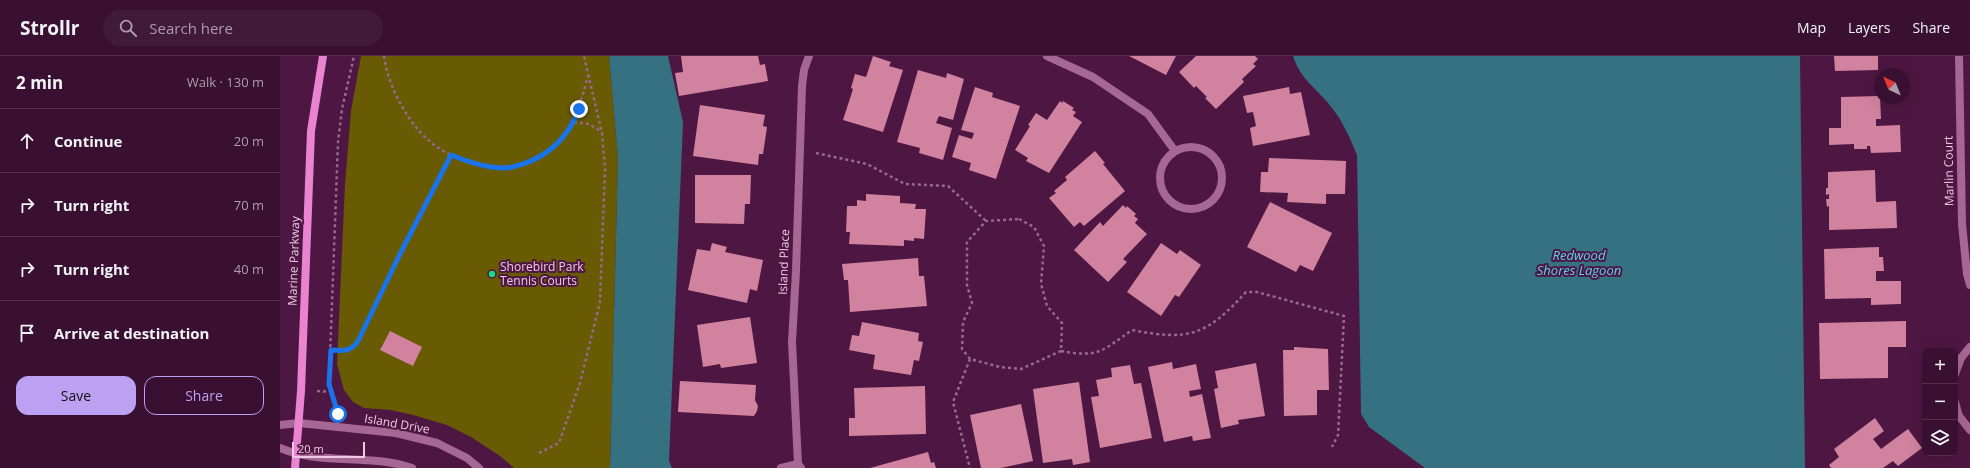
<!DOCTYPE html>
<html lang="en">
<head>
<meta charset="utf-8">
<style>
  :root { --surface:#3a1032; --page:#41193a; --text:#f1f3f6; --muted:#ab9dac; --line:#54304d; --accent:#bca0f2 }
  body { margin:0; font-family:"Open Sans",sans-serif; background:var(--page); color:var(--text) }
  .controls { position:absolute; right:12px; bottom:12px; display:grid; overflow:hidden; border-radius:8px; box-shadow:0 4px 16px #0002 }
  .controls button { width:36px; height:36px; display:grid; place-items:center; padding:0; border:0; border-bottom:1px solid var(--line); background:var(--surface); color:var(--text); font:20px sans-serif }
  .compass { position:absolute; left:1594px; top:12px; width:36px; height:36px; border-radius:50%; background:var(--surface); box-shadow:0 4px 16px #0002; rotate:317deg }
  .scale { position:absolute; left:12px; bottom:10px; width:73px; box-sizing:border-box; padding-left:4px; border:2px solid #eecbe3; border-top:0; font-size:11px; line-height:14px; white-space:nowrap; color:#eecbe3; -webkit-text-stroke:3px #4e1642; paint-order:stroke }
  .stop { position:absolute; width:12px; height:12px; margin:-9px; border:3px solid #1a73e8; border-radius:50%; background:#fff }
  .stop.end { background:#1a73e8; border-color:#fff; box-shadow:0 1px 4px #0008 }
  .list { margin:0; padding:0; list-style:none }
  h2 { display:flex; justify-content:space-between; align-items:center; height:52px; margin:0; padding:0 16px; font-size:17px }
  h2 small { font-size:13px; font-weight:400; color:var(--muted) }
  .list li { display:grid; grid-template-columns:26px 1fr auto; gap:12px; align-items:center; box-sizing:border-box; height:64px; padding:0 16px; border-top:1px solid var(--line) }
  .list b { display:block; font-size:15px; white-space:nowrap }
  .list em { font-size:13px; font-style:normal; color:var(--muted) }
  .actions { display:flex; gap:8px; padding:12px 16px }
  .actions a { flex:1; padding:9px 0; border:1px solid var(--accent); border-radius:12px; text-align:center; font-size:14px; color:var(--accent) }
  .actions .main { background:var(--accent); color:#111 }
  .icon { flex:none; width:22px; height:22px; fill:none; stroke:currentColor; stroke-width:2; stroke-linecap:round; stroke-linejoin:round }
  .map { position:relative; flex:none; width:1690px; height:412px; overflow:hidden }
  header { display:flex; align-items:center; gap:24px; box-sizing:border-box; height:56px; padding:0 20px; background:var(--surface); border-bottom:1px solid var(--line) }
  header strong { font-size:19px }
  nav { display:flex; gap:22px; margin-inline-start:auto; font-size:14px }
  .search { width:280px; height:36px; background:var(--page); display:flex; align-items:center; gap:10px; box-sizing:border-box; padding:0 14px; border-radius:22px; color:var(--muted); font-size:15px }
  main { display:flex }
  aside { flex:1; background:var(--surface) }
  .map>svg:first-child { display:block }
</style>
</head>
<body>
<header>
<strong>Strollr</strong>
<div class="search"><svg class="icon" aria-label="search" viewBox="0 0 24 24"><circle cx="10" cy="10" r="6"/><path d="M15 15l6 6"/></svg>Search here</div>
<nav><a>Map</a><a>Layers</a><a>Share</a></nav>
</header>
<main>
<aside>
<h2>2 min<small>Walk · 130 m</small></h2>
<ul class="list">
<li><svg class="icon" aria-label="ahead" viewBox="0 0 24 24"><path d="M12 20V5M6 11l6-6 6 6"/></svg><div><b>Continue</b></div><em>20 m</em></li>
<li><svg class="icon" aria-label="right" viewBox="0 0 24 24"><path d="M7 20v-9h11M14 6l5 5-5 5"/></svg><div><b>Turn right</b></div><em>70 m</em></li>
<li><svg class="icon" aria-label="right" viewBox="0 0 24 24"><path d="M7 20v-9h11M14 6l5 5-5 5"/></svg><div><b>Turn right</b></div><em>40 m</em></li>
<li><svg class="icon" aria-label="arrive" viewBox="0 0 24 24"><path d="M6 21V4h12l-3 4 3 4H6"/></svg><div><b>Arrive at destination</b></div></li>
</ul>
<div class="actions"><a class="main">Save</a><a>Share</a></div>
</aside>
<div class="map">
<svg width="1690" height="412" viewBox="0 0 1690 412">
  <rect width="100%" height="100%" fill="#4e1642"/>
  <path fill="#695a04" d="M81 0H329L338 103 330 412H234L220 400 191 381 167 369 133 359 111 354 84 352 73 346 64 334 57 308 65 128 71 55Z"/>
  <path fill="#357181" d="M329 0H388L403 66 389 405 392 412H330L338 103Z
    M1013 0H1520L1525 412H1145L1089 371 1081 358 1077 99C1070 82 1063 66 1052 52 1037 32 1021 25 1013 0Z"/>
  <path fill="#d1829e" d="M401 0H478L480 9 485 8 488 25 399 40 395 17 403 16Z
    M593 0 611 6 609 10 623 14 603 76 563 64 573 33 571 32 575 18 586 21Z
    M849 0H896L886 19Z
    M916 0H975L978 3 973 8 976 10 962 23 964 26 936 53 925 42 927 41 916 30 914 32 899 16Z
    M1554 0H1598V14L1555 15Z
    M638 14 666 22 667 17 684 23 673 64 659 60 656 67 672 72 663 104 639 97 640 92 617 86Z
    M695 31 713 37 712 41 740 50 716 123 689 114 691 107 672 101 679 79 692 83 694 77 681 74Z
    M1009 31 1010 38 1021 36 1030 79 973 90 970 72 976 70 973 56 967 57 963 40Z
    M1600 40 1601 63H1596V70L1620 69 1621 96 1591 97 1590 90H1587V93H1574V88L1549 89V72H1561V41Z
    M780 45 782 47 783 45 794 52 792 54 796 56 793 60 802 66 769 117 746 105 748 102 735 94 750 70 748 69 756 57 767 64Z
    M420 49 485 59 483 70 487 71 483 98H479L478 109 413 100Z
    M815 95 825 107 823 108 845 135 804 170 800 166 794 171 769 142 776 137 774 135 787 124 785 121Z
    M989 102 1066 105 1065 138H1046V148L1007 146 1008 137 980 136 981 116H988Z
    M1595 114 1596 146 1616 145 1617 172 1549 174V150L1547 151 1546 143H1549V138L1546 139V132H1548V116Z
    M415 119H471L470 148H465L464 168 415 167Z
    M586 138 620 140V147L636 148 635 153H646L644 183 634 182V185L624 184V190L569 188 570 176H566L567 150H577V144L586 145Z
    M990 146 1052 177 1033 215 1020 209 1016 216 967 191Z
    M843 149 846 152 847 150 856 158 854 160 858 163 855 167 867 178 843 203 847 206 828 226 794 194 820 166 823 170Z
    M432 187 447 191 445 196 483 204 477 235 470 233 467 247 408 234 417 193 430 195Z
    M881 187 897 198 900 194 921 209 899 241 895 239 881 260 847 236Z
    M1599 191V201H1603L1604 215H1596V225H1621V248L1591 249V242L1545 243 1544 193Z
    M638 202 639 220H644L647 250 570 256 568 224H564L562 208Z
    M470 261 477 307 441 312 440 308 423 311 417 269Z
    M1626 265V291H1608V322L1540 323 1539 267Z
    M582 266 639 277 638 285 643 286 639 305 634 304 631 319 593 313 595 299 569 294 572 279 579 280Z
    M110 275 142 291 133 310 100 294Z
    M1014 291 1048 293 1049 334H1037V359L1004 360 1003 294H1014Z
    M892 306 893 313 916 308 921 333 909 335 910 341 922 338 931 382 913 385 912 380 884 386 868 311Z
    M976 307 985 360 958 364 959 368 941 372 934 333 938 332 935 315Z
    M850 309 854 328 861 327 872 382 820 392 811 341 819 340 816 324 832 321 831 312Z
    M400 325 476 329 475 344 478 350 477 355 474 360 398 356Z
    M799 326 810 406 793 409 792 403 763 407 753 333Z
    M645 330 646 378 569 380V362H575L574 332Z
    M741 348 753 405 721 412H701L690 359Z
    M1595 362 1604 375 1593 383 1601 393 1628 373 1642 392 1618 410 1613 405 1603 412H1551L1549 409 1559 401 1554 393Z
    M648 396 651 407 654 406 656 412H590Z"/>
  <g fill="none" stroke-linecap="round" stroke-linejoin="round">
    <path stroke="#97698c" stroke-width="2.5" stroke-dasharray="3 3" stroke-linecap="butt" d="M104 0C107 27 126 64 147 83 182 114 241 124 277 88 295 69 301 45 308 20
      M294 66 309 68 322 76
      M536 97 587 108 625 128 668 130 706 165
      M739 163 754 171 764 190 761 228 767 250 782 267 781 295 741 313 720 311 690 303 682 293 683 266 692 247 687 229V186L706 165Z
      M51 294C63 295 71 296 78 285L119 200 171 99
      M781 295C819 302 822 295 852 274 909 285 926 280 966 236H977L1064 260 1058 379 1052 391
      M690 303 673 346 690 412
      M37 335 52 336
      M57 356 49 328 58 86 62 53 74 0
      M259 397 279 387 300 327 320 246 325 113 322 77 304 0"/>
    <path stroke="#a76796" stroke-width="8" d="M767 0 813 21 868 58 895 95
      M1679 0 1682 168 1687 218 1690 229
      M880 122a31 31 0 1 1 62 0a31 31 0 1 1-62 0Z
      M1675 318 1681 302 1690 291
      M1675 346 1679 360 1690 374
      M0 369 19 367 116 377 157 387 187 402 199 412
      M0 392C42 410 89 397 132 412
      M501 412 518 408
      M521 412 518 408 512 286 516 215 522 30 524 14 529 0"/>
    <path stroke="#ea84d0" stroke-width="8" d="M15 412 21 335 31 75 43 0"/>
  </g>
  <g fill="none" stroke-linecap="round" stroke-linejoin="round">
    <path stroke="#1a73e8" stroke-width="5" d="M58 358 49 328 51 294C63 295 71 296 78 285L119 200 171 99C189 106 206 112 225 112 231 112 238 109 243 108 270 99 289 79 299 53"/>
  </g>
  <circle fill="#1cd988" stroke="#4e1642" stroke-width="1.5" cx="212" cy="218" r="4"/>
  <g text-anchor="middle" stroke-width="4" stroke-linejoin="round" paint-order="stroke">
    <g font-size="12" fill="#eecbe3" stroke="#4e1642">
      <text transform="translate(1669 115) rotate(-91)" y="4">Marlin Court</text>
      <text transform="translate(14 205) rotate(-88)" y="4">Marine Parkway</text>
      <text transform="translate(504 206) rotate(-88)" y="4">Island Place</text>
      <text transform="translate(117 368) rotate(10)" y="4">Island Drive</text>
    </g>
    <g font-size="12" fill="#eecbe3" stroke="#4e1642" text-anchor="start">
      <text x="220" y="215">Shorebird Park<tspan x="220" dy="14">Tennis Courts</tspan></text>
    </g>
    <g font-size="13" font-style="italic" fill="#57d6f5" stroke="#4e1642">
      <text x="1299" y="204">Redwood<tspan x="1299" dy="15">Shores Lagoon</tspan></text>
    </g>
  </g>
</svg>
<div class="controls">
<button>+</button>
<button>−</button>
<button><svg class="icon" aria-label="layers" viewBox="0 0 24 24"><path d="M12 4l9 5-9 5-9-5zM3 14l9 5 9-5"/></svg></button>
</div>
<svg class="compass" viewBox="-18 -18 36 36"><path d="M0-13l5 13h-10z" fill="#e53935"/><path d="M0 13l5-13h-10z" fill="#ab9dac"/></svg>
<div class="scale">20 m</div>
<div class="stop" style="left:58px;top:358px"></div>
<div class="stop end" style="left:299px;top:53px"></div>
</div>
</main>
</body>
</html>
